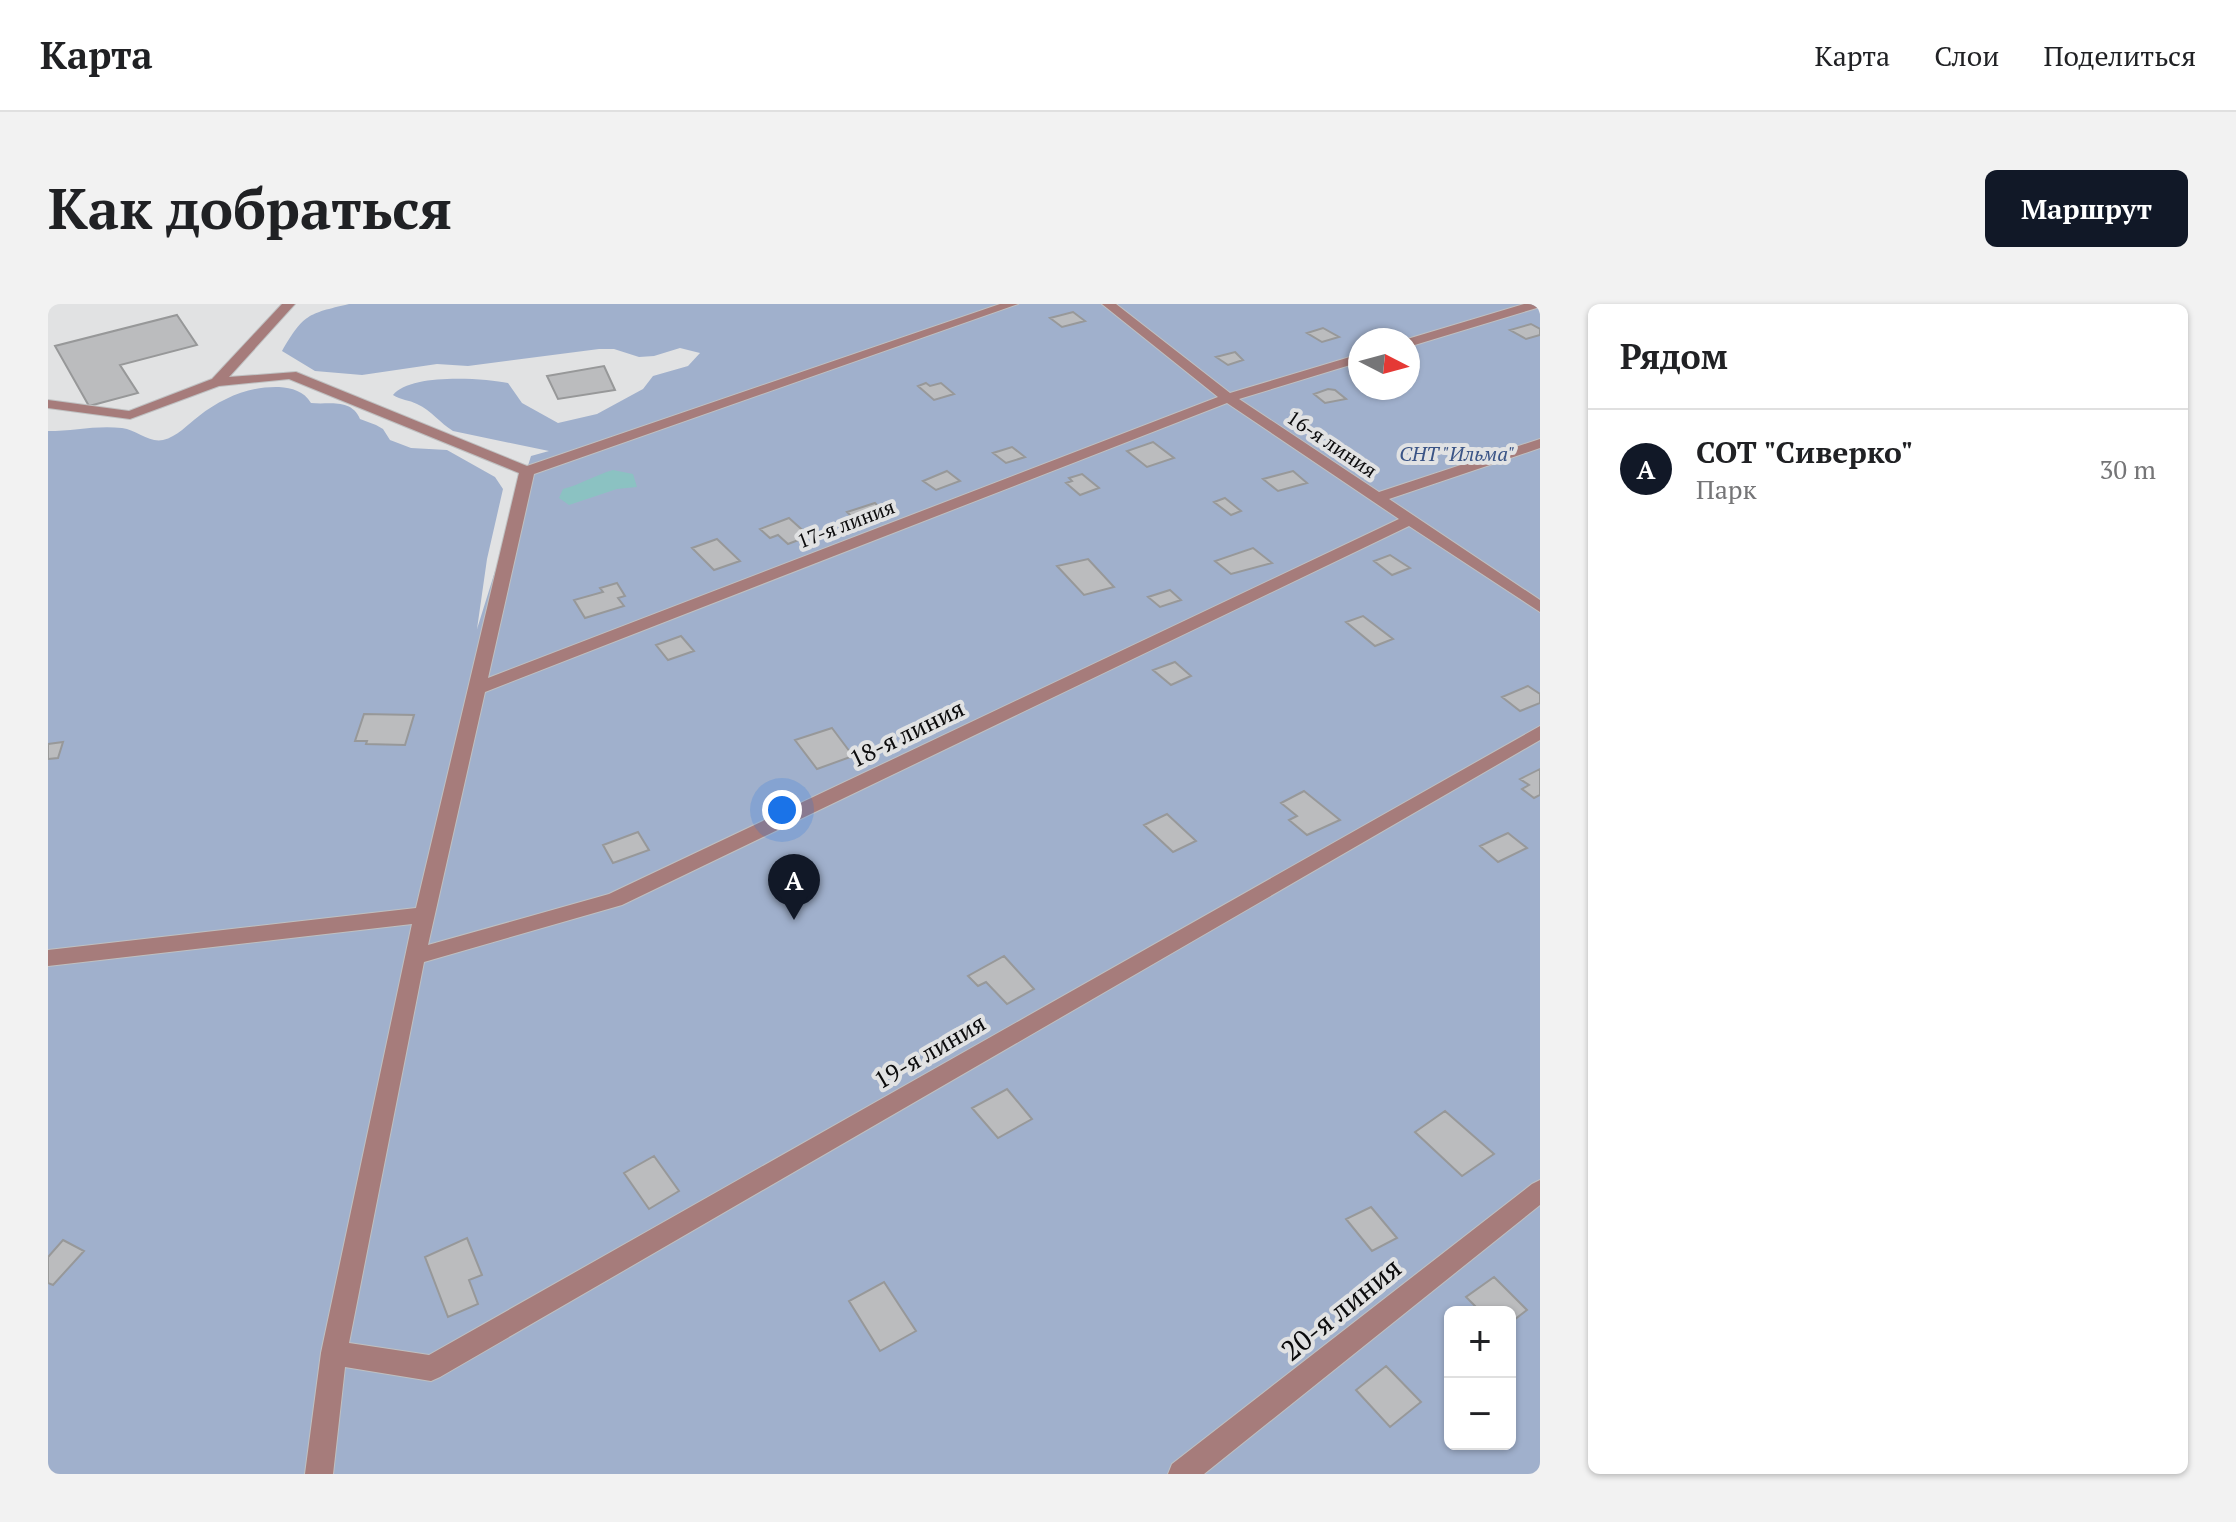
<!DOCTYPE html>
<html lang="ru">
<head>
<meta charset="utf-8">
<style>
  :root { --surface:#fff; --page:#f2f2f2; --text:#202124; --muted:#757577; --line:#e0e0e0; --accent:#111827 }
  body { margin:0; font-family:"PT Serif",serif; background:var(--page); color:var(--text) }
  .controls { position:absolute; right:24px; bottom:24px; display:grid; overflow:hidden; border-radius:12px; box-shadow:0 2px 6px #0004 }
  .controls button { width:72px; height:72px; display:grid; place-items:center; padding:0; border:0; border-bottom:2px solid var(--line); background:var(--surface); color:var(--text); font:40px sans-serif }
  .compass { position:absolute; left:1300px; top:24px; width:72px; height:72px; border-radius:50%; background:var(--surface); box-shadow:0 2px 6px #0004; rotate:96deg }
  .you { position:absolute; left:734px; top:506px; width:28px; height:28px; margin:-20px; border:6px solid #fff; border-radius:50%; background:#1a73e8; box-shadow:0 0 0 12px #1a73e833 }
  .badge { display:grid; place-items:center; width:52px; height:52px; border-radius:50%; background:var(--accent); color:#fff; font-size:26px; font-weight:700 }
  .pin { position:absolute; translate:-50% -66px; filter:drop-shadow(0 2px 4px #0008) }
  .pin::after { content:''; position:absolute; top:42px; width:28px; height:24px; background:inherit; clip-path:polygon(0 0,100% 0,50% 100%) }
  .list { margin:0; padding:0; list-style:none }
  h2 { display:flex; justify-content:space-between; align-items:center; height:104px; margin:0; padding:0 32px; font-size:34px }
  h2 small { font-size:26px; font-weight:400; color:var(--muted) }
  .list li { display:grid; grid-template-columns:52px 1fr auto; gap:24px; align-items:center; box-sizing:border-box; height:120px; padding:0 32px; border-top:2px solid var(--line) }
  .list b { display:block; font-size:30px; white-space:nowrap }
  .list p { margin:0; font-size:26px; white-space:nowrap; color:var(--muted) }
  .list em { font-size:26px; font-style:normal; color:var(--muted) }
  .map { position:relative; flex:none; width:1492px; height:1170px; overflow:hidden; border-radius:12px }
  header { display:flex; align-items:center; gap:48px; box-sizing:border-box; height:112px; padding:0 40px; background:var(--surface); border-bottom:2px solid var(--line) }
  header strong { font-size:38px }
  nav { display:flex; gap:44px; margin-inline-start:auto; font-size:28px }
  .intro { display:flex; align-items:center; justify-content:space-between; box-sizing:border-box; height:192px; padding:0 48px }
  h1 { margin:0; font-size:56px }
  .button { padding:20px 36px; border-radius:12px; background:var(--accent); color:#fff; font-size:28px; font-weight:700 }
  main { display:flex; gap:48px; padding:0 48px }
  aside { flex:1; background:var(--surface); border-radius:12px; box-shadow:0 2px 6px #0004 }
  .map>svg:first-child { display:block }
</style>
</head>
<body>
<header>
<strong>Карта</strong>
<nav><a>Карта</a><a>Слои</a><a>Поделиться</a></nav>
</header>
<div class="intro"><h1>Как добраться</h1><a class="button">Маршрут</a></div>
<main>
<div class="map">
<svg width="1492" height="1170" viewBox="0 0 1492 1170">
  <rect width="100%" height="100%" fill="#e1e2e3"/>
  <path fill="#a0b0cc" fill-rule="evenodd" d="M301 0H1492V1170H0V127C25 127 49 121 74 124 89 126 101 139 115 136 129 133 140 120 151 112 174 94 202 82 231 83 244 84 256 87 263 99 281 101 303 94 312 115L328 121 335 125 342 136 363 144 399 146 447 173 455 185 439 255 429 325 483 152 501 147 405 127C392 119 384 107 369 100 361 96 353 96 345 91 362 69 435 74 460 79L474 99 510 119 549 110 595 85 605 72 640 62 652 49 632 44 606 52 591 53 566 45H551L420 62 389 60 314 71 267 67 234 47C256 10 259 10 301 0ZM1312 36H1360V84H1312ZM1402 1008H1462V1140H1402Z"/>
  <path fill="#8bc2c2" d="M565 166 585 170 589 183 569 185 521 201 511 194 515 185C534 180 547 171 565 166Z"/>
  <path fill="#bbbcbe" stroke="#979899" stroke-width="2" d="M1025 8 1037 17 1014 23 1002 14Z
    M129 11 149 41 72 61 90 89 41 102 7 42Z
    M1483 20 1492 25V31L1478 35 1462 26Z
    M1275 24 1291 33 1274 38 1259 29Z
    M1187 48 1195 56 1180 61 1168 53Z
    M556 62 567 86 510 95 499 72Z
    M878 79 882 82 893 79 906 90 886 96 870 82Z
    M1280 85 1287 86 1298 95 1277 99 1266 90Z
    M1105 138 1126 154 1099 163 1079 147Z
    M964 143 977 153 958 159 945 149Z
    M899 167 912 177 888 186 875 177Z
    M1245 167 1259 179 1230 187 1215 175Z
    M1034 170 1051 184 1032 191 1018 179 1024 177 1021 174Z
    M1177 194 1193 207 1183 211 1166 198Z
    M827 199 838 210 810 219 799 208Z
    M741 214 761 232 740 240 730 231 722 234 712 225Z
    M669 235 692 257 666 266 644 244Z
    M1205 244 1224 259 1183 270 1167 257Z
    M1342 251 1362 264 1344 271 1326 257Z
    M1040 255 1066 283 1036 291 1009 262Z
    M569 279 577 292 570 294 576 302 537 314 526 296 555 288 552 284Z
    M1122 286 1133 296 1112 303 1100 293Z
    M1315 312 1345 335 1327 342 1298 318Z
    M633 332 646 347 620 356 608 341Z
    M1127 358 1143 372 1123 381 1105 366Z
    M1480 382 1492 390V399L1472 407 1454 393Z
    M316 410 366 411 357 441 318 440 319 437H307Z
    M784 424 805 452 769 465 747 436Z
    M15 438 10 454 0 455V440Z
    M1492 465V491L1486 494 1474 485 1481 481 1472 475Z
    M1256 487 1292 516 1259 531 1241 516 1249 512 1233 499Z
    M1119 510 1148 537 1125 548 1096 521Z
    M590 528 601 546 565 559 555 541Z
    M1460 529 1479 544 1450 558 1432 542Z
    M956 652 986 685 959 700 938 678 930 682 920 672Z
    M959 785 984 815 950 834 924 804Z
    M1397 807 1446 850 1414 872 1367 828Z
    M606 852 631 887 601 905 576 869Z
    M1323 903 1349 934 1324 947 1298 915Z
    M419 934 434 971 421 976 430 1000 400 1013 377 953Z
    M15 936 36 947 5 981 0 979V953Z
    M1446 973 1479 1006 1462 1019V1008H1424L1429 1004 1418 993Z
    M836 978 868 1027 832 1047 801 997Z
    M1338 1062 1373 1098 1342 1123 1308 1086Z"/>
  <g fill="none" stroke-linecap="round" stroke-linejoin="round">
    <defs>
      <path id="minor" d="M234 0H247L181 73 248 68 479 162 952 0H970L486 170 440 374 1170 93 1054 0H1068L1182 89 1312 50V58L1191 95 1331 188 1492 135V144L1341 195 1492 296V308L1361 222 574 601 376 658 301 1039 381 1051 1492 422V436L392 1073 383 1077 297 1063 285 1170H257L273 1049 364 620 0 662V646L368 604 471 169 241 75 171 82 82 115 0 104V96L81 107 164 75ZM1179 99 1351 215 561 590 380 641 437 388Z
        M1476 0H1492V3L1360 43V36H1356Z
        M1492 876V901L1156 1170H1120L1124 1160 1484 880Z"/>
    </defs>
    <use href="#minor" stroke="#bfc0c1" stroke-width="2"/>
    <use href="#minor" fill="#a67c7b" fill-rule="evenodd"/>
  </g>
  <g text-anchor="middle" stroke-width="8" stroke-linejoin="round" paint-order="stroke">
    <g font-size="20" fill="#0b0b0c" stroke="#e1e2e3">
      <text transform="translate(1284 140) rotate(34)" y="7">16-я линия</text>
      <text transform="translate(798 220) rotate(-21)" y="7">17-я линия</text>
    </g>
    <g font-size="20" font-style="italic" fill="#3a5486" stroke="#e1e2e3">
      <text x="1409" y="157">СНТ "Ильма"</text>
    </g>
    <g font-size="24" fill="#0b0b0c" stroke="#e1e2e3">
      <text transform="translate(859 430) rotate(-26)" y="8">18-я линия</text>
      <text transform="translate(882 748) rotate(-30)" y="8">19-я линия</text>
    </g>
    <g font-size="28" fill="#0b0b0c" stroke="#e1e2e3">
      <text transform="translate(1293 1005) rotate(-39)" y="10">20-я линия</text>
    </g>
  </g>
</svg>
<div class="controls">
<button>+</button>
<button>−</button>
</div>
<svg class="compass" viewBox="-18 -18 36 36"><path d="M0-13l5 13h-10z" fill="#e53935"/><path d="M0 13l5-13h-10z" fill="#757577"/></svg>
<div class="you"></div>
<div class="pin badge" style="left:746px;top:616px">A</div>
</div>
<aside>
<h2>Рядом<small></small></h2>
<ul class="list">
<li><span class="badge">A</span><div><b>СОТ &quot;Сиверко&quot;</b><p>Парк</p></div><em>30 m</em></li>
</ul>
</aside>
</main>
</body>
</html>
